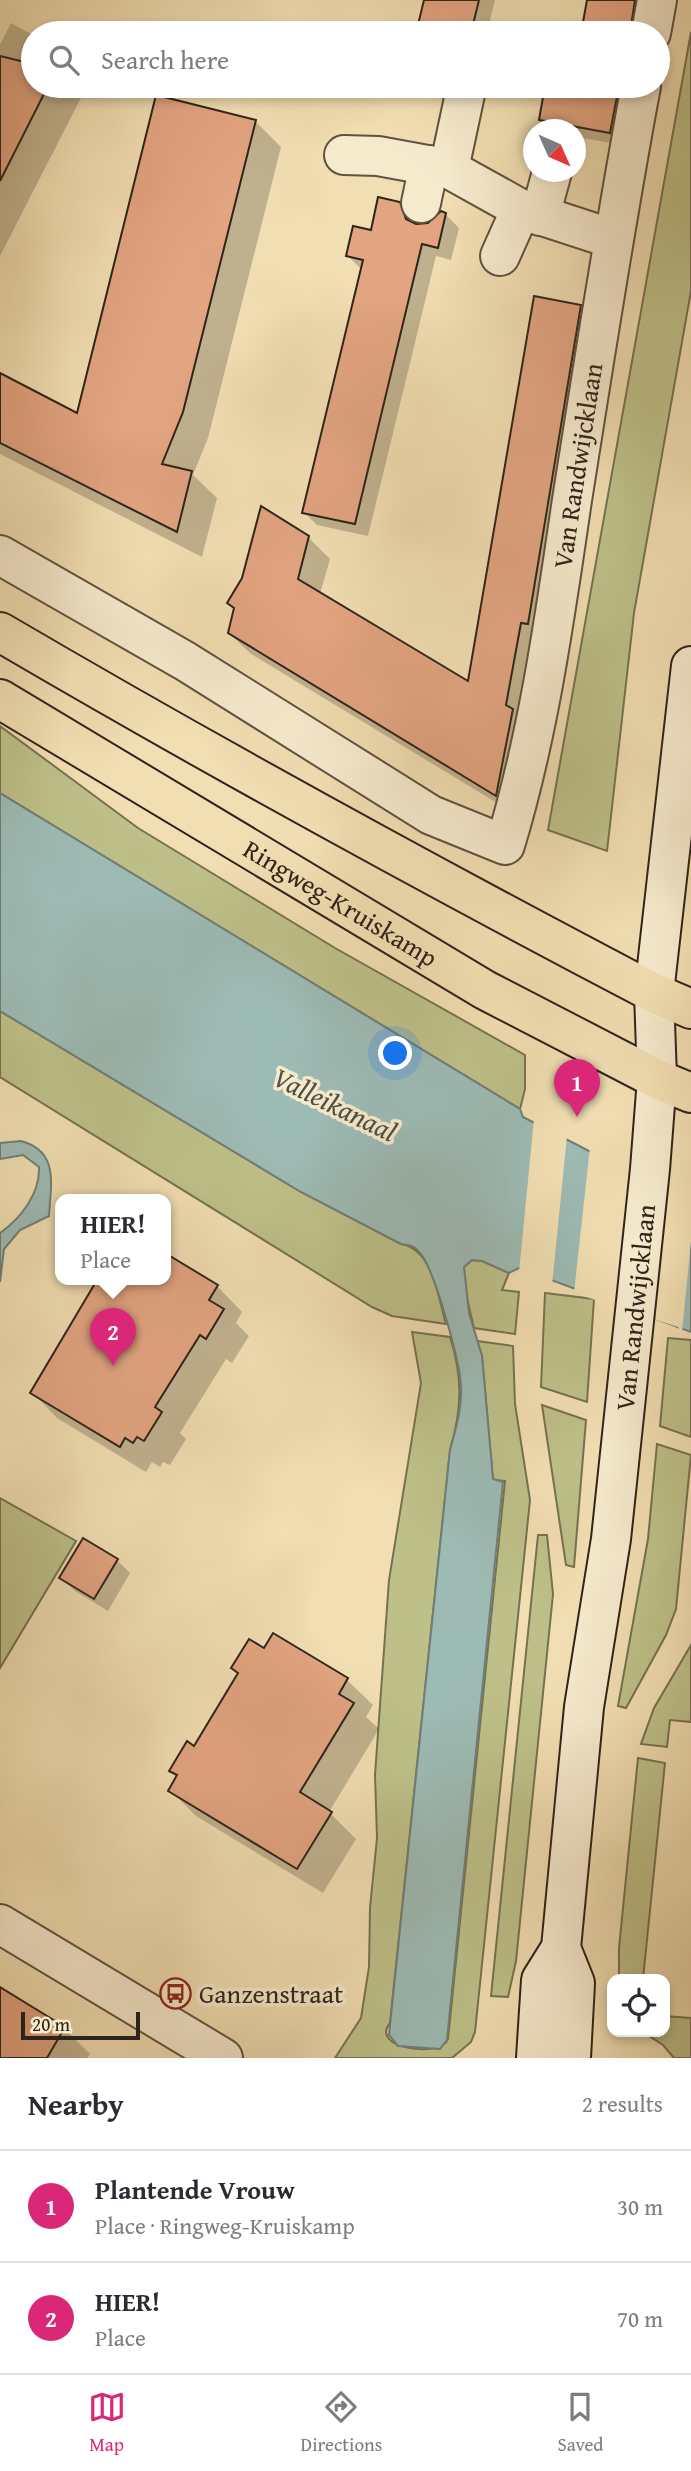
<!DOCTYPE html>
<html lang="en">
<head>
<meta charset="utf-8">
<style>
  :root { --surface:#fff; --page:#f7f7f7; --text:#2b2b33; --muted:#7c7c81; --line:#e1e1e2; --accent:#db2777 }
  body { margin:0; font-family:"Gentium Book Plus",serif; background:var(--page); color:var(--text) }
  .controls { position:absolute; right:21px; bottom:21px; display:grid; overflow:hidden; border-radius:14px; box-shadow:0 4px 10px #0003 }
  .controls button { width:63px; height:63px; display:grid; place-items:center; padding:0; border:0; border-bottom:2px solid var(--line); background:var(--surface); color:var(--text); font:35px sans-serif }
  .compass { position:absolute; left:523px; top:119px; width:63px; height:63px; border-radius:50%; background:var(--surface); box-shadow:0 4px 10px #0003; rotate:135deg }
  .scale { position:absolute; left:21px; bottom:18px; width:119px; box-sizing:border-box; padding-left:7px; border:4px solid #2f2419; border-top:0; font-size:19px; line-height:24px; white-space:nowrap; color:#2f2419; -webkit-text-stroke:5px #f6eacd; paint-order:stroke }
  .you { position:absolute; left:396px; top:1054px; width:24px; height:24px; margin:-18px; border:5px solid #fff; border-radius:50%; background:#1a73e8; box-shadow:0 0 0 10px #1a73e833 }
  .badge { display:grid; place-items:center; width:46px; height:46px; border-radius:50%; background:var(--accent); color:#fff; font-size:23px; font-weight:700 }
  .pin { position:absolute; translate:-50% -58px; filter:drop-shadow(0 2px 4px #0008) }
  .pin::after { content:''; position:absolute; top:37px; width:24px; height:21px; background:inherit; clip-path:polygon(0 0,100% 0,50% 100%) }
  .popup { position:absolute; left:55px; top:1194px; width:116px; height:91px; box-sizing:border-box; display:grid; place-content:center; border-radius:14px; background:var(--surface); filter:drop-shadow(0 2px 5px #0005); font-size:23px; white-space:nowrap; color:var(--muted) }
  .popup b { font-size:26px; color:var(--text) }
  .popup::after { content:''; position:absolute; left:50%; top:100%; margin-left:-14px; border:14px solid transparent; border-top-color:var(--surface) }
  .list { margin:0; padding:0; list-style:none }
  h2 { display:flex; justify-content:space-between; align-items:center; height:91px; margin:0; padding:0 28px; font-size:30px }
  h2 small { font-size:23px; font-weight:400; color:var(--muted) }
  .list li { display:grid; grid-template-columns:46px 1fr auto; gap:21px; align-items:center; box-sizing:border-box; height:112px; padding:0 28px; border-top:2px solid var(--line) }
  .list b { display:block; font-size:26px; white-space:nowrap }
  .list p { margin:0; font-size:23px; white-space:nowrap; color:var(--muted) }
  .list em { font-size:23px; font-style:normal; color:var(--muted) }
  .icon { flex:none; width:38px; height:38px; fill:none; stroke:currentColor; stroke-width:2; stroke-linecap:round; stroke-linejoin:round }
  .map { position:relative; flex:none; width:691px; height:2058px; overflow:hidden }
  .search { position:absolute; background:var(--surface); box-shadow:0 4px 10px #0003; left:21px; right:21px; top:21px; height:77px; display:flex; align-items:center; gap:18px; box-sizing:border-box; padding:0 24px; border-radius:38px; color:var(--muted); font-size:26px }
  .sheet { height:315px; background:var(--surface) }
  nav { display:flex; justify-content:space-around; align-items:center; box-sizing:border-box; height:98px; border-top:2px solid var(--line); background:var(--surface); font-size:19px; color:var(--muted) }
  nav a { display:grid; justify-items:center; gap:4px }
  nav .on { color:var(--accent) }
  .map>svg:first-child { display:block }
</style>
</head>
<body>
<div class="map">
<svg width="691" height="2058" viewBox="0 0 691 2058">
  <rect width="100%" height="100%" fill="#f1deb2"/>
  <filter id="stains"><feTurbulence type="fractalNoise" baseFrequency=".00286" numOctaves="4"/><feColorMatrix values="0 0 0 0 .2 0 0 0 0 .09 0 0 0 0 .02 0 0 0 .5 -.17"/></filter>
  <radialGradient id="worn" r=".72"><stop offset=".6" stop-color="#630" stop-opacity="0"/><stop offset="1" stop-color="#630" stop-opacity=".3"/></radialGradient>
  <path fill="#bec089" stroke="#767251" stroke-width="2" d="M691 32V291L634 613 607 851 548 830Z
    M0 726 138 828 335 948 525 1055V1089L520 1109 0 793Z
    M0 1011 301 1192 401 1244C433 1249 438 1297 446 1324L392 1316 372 1307 0 1077Z
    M471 1260 482 1261 509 1273 502 1290 519 1292 515 1334 474 1328 464 1286V1267Z
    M545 1293 594 1299 587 1402 541 1387Z
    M412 1332 450 1337C463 1377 462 1409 450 1450L390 2023C369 2049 441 2058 448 2039L505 1481 493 1480 482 1356 477 1341 513 1346 515 1404 530 1500 475 2032 471 2042 452 2058H335L361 2018 369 1967 370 1908 377 1838 375 1775 389 1580 421 1383Z
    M668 1338 691 1340V1437L660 1426Z
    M542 1405 586 1420 574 1567 566 1565Z
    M657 1444 691 1455 676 1609 666 1635 626 1708 618 1706 648 1539Z
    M0 1498 76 1541 0 1668Z
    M538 1535H547L553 1594 516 1961 508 1997 491 1996Z
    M691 1645V1722L670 1720 667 1747 641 1744 654 1708Z
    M638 1758 665 1763 643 1979H619V1948Z
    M665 2016 691 2018V2058H674L663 2045 643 2032H665Z"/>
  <path fill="#9dbbb5" stroke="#717f77" stroke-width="2" d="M0 793 520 1109 523 1117 589 1151 691 1188V1332L519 1268 509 1273 482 1261 472 1260 464 1267 469 1313 482 1356 493 1479 503 1482 447 2040 440 2049 398 2046 389 2035 450 1450C456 1429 462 1408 461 1386 460 1363 435 1270 420 1253 415 1246 410 1245 401 1244L301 1192 0 1011Z
    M21 1141C59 1151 51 1184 49 1216L20 1230 4 1249 0 1282V1233C21 1218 40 1194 39 1167L23 1155 0 1159V1143Z"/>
  <path fill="#f1deb2" d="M534 1119 567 1136 552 1285 519 1272Z
    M590 1147 691 1184V1241L682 1332 678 1327 574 1293Z"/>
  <path fill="#0003" d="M426 0H495L487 33H417Z
    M589 0H653L644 33H583Z
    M11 23 33 35V86H87L0 256V45Z
    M574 86H638L623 145 576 137V130H550L541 120 573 92Z
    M256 122 281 147 208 438 193 475 217 498 202 557 0 454V375L79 415Z
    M399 203 413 217 416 226 429 225 445 214 459 228 451 260 436 256 368 536 317 525 304 512 361 269 348 256Z
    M580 307 601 328 517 815 251 654 229 633 308 537 330 559 320 594 469 684Z
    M217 1286 242 1312 236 1323 249 1336 232 1363 226 1359 180 1433 186 1439 170 1465 163 1462 160 1467 152 1462 146 1472 57 1418 32 1392Z
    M117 1560 130 1573 108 1611 75 1591 61 1578Z
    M274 1635 347 1680 373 1705 366 1717 379 1729 329 1812 356 1839 323 1893 196 1816 170 1790 177 1778 171 1771 195 1748Z
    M0 1989 64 2028 90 2054 87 2058H0Z"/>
  <path fill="#e2a481" stroke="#2f2419" stroke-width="2" d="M424 0H479L471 33H416Z
    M587 0H635L630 33H581Z
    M0 56 33 64V86H48L0 181Z
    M545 86H619L610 133 539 120Z
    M156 95 256 120 183 412 162 464 192 471 177 532 0 443V373L77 413Z
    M378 197 400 202 406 219 416 224 428 223 441 211 446 213 438 248 422 244 355 524 302 513 363 260 346 256 353 226 371 230Z
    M534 296 581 305 528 624 521 623 506 705 513 709 496 796 228 633 234 608 227 603 242 578 261 506 309 536 298 579 468 681Z
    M165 1253 218 1285 209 1300 224 1309 206 1339 200 1335 155 1407 162 1412 144 1441 137 1437 133 1443 125 1438 120 1447 30 1393 97 1280H165Z
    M83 1538 118 1559 94 1599 59 1578Z
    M273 1633 348 1678 339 1694 354 1703 300 1792 332 1812 297 1869 168 1791 177 1775 169 1771 187 1741 194 1746 238 1673 231 1668 249 1639 264 1648Z
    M0 1987 65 2027 47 2058H0Z"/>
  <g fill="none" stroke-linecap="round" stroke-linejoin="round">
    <defs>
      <g id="street">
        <path d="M651 33 657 0"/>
        <path d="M344 155 378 156 449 169 521 209 613 239"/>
        <path d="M449 169 465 94"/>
        <path d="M421 203 429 165"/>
        <path d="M540 216 552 172"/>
        <path d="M500 256 521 209"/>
        <path id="s1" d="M0 555 185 661 431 815 505 845C539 733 555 616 572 500 594 362 615 224 641 86"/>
        <path d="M0 1924 223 2058"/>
      </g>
      <g id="secondary">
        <path d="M536 2058 541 1980 561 1948"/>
        <path id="s2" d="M571 2058 575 1983 561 1948 584 1707 611 1539 650 1169 657 1079 654 993 691 666"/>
      </g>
      <g id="primary">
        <path d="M0 632C215 758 433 877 654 993L691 1009"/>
        <path id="s3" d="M0 699 485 990 657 1079 691 1093"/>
      </g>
    </defs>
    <use href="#street" stroke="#60523f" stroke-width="42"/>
    <use href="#secondary" stroke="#2f2419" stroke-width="42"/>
    <use href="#primary" stroke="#2f2419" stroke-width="42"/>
    <use href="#street" stroke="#f6eacd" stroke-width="38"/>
    <use href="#secondary" stroke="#f6eacd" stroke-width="38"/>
    <use href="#primary" stroke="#f1deb2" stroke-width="38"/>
  </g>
  <defs>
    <symbol id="bus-ring" viewBox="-11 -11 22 22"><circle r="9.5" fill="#f6eacd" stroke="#8f2418" stroke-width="1.5"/><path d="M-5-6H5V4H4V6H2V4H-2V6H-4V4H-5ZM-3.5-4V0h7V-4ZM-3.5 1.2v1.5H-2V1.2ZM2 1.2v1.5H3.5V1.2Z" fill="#8f2418"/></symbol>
  </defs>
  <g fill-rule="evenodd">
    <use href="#bus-ring" x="158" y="1976" width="35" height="35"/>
  </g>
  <g text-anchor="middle" stroke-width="7" stroke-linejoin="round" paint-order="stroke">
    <g font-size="26" fill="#2f2419" stroke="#f6eacd">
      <text dy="9" stroke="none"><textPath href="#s1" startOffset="970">Van Randwijcklaan</textPath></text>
      <text dy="9" stroke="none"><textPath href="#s3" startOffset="397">Ringweg-Kruiskamp</textPath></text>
      <text dy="9" stroke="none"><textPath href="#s2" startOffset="758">Van Randwijcklaan</textPath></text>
    </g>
    <g font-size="26" fill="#2f2419" stroke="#f6eacd" text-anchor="start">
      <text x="199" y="2003">Ganzenstraat</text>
    </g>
    <g font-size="28" font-style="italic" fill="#505148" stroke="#f6eacd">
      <text transform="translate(335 1104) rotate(26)" y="10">Valleikanaal</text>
    </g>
  </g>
  <rect width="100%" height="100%" filter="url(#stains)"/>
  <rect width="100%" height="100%" fill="url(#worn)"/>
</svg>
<div class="controls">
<button><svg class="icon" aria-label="locate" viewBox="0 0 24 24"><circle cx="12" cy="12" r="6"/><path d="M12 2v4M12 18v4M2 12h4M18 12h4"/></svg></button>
</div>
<svg class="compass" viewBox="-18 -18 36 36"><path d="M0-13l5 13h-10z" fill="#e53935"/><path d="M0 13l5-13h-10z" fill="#7c7c81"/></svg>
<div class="scale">20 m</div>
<div class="you"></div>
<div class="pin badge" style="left:577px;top:1117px">1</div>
<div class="pin badge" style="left:113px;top:1366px">2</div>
<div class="popup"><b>HIER!</b>Place</div>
<div class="search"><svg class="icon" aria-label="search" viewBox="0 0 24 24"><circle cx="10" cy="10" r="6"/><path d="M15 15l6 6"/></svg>Search here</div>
</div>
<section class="sheet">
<h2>Nearby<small>2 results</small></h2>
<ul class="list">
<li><span class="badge">1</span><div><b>Plantende Vrouw</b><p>Place · Ringweg-Kruiskamp</p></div><em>30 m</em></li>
<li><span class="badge">2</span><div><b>HIER!</b><p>Place</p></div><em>70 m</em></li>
</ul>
</section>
<nav>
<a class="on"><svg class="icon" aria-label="map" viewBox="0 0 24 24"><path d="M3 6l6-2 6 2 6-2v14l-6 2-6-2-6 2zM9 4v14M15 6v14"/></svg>Map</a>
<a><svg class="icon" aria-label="directions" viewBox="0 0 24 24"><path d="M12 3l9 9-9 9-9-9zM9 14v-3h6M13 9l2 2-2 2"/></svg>Directions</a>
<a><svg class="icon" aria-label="saved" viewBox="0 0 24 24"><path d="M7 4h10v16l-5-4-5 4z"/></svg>Saved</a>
</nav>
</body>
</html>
